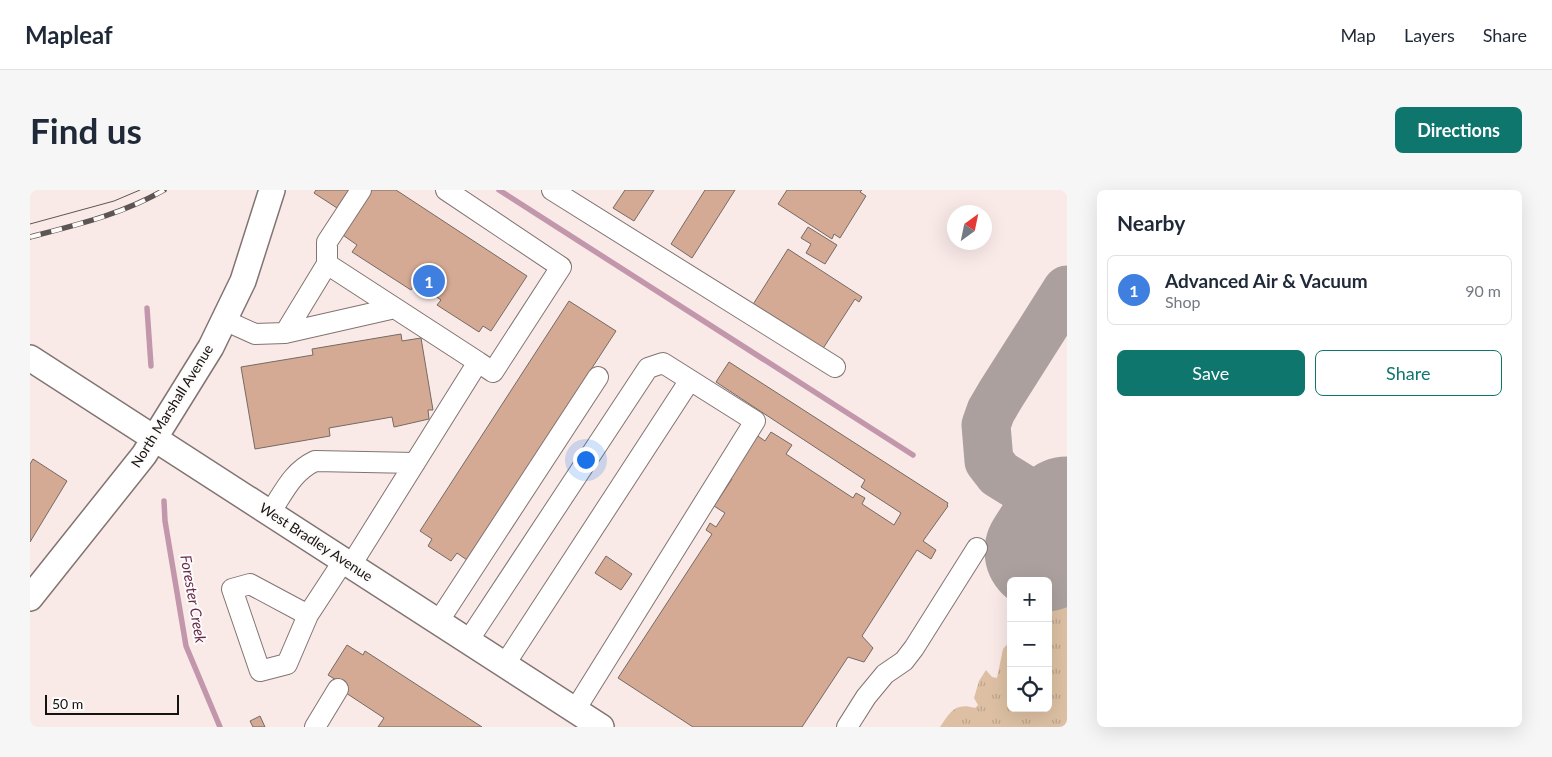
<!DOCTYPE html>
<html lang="en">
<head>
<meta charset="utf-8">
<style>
  :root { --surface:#fff; --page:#f6f6f7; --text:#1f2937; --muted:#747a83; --line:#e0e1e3; --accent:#0f766e }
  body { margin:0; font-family:Lato,sans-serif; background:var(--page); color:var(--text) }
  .controls { position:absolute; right:15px; bottom:15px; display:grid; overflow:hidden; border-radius:8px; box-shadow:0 5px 20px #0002 }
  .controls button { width:45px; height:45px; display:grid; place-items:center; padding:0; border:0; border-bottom:1px solid var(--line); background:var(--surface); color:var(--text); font:25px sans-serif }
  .compass { position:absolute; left:917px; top:15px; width:45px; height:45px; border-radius:50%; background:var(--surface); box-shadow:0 5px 20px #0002; rotate:33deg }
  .scale { position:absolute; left:15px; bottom:12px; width:134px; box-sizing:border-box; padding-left:5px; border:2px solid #171212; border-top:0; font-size:14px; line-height:18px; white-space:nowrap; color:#171212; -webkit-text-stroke:4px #fdfafa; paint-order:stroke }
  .you { position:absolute; left:555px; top:269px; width:18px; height:18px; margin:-12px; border:4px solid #fff; border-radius:50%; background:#1a73e8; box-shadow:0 0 0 8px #1a73e833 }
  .badge { display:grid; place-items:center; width:32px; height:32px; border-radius:50%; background:var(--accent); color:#fff; font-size:16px; font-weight:700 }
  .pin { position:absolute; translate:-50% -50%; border:2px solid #fff; box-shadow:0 1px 5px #0006 }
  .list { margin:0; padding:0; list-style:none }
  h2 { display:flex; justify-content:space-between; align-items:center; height:65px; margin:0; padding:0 20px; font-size:21px }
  h2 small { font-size:16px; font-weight:400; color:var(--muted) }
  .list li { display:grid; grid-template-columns:32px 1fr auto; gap:15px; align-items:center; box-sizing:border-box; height:70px; margin:0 10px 10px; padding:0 10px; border:1px solid var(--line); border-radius:8px }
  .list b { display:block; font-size:19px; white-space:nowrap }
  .list p { margin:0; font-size:16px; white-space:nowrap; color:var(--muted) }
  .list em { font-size:16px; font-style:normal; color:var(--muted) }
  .actions { display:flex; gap:10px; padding:15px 20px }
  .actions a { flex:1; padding:11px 0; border:1px solid var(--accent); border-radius:8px; text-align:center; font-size:18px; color:var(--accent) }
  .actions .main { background:var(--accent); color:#fff }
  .icon { flex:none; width:28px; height:28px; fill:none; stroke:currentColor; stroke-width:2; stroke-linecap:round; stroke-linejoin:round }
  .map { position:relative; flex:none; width:1037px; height:537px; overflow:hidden; border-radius:8px }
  header { display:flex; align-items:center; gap:30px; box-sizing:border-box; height:70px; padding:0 25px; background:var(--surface); border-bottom:1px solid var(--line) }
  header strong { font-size:24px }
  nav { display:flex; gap:28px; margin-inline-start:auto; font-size:18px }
  .intro { display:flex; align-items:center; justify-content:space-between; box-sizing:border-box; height:120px; padding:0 30px }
  h1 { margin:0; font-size:35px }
  .button { padding:12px 22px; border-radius:8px; background:var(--accent); color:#fff; font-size:18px; font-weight:700 }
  main { display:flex; gap:30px; padding:0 30px }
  aside { flex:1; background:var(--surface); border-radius:8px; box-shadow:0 5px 20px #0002 }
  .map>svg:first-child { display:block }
</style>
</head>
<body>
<header>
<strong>Mapleaf</strong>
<nav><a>Map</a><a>Layers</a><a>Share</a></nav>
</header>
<div class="intro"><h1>Find us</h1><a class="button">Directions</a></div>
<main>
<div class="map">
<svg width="1037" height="537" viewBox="0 0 1037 537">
  <defs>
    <pattern id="grass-tufts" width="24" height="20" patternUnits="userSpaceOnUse" patternTransform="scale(1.25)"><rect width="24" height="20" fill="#ddc0a3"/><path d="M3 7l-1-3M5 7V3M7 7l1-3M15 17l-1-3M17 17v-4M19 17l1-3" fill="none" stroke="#bda48b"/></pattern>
  </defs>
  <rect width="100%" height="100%" fill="#f9eae8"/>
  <path fill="url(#grass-tufts)" d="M1018 401 1037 413V537H910C920 522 925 512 945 518L948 515 944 508 949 491 956 480 962 487 967 488 973 459 981 450V518H1018Z"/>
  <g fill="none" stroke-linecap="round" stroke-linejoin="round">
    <path stroke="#c397ab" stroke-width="5.5" d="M469 0 883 265
      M117 118 121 176
      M134 311 135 331 156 456 190 537"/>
    <path stroke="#aba09e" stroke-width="49" d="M1037 100 971 204 961 221 956 235 959 271 969 284 1037 326"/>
    <path stroke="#aba09e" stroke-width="121" d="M1015 361 1037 327"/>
  </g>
  <path fill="#d5aa94" stroke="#756a64" d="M286 0H319L307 18 284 3Z
    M338 0H366L497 86 461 141 453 136 449 142 407 115 411 110 386 93 381 100 322 62 327 55 310 43Z
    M595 0H624L604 31 583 18Z
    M675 0H705L662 68 641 54Z
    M757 0H832L830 2 836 6 810 48 804 44 802 49 748 14Z
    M778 37 807 55 795 74 776 63 781 54 771 48Z
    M758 59 832 107 829 112 825 109 792 160 722 116Z
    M539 111 586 141 437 370 427 363 421 371 398 356 402 349 390 341Z
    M371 144 372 151 391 148 403 220H398L399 229 364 237 362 227 299 238 300 246 225 259 211 177 283 165 282 159Z
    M699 172 918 313 917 315 918 316 893 351 906 360 901 369 887 360 832 446 843 458 834 472 818 467 772 537H663L588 488 682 344 676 340 680 333 686 337 695 323 684 316 702 289 697 286 725 244 735 251 741 242 762 255 756 264 823 308 826 303 835 308 832 314 864 335 871 323 831 297 835 290 686 192Z
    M3 269 37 291 0 352V274Z
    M576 366 602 384 591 400 565 383Z
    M317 455 333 465 335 461 452 537H348L354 528 313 501 316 496 298 485Z
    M230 526 235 537H223L220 531Z"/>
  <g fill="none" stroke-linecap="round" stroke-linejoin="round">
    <defs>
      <path id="minor" d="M416 0 531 77 463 182 448 172
        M522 0 805 177
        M297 74V52L331 0
        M194 130 225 144 255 143 297 74 448 172 321 375
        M255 143 365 118
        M240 323C254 302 262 282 285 271L385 273
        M278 425 220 394 202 399 230 481 257 474 278 425 314 370
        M408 432 568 187
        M438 451 618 178 633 173 725 231 545 520
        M475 474 660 190
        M285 537 308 499
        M817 537 836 507 855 484 874 471 884 458 947 358"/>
      <path id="major" d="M0 168 571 537
        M0 408 114 265 181 157 213 91 242 0"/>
    </defs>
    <use href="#minor" stroke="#817472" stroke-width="22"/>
    <use href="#major" stroke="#817472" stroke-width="28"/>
    <use href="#minor" stroke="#fff" stroke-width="20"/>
    <use href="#major" stroke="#fff" stroke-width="25"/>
    <path stroke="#5d5554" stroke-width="1" d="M0 34 84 11 110 0"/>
    <defs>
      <path id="rail" d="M0 47C46 35 93 24 134 0"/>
    </defs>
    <use href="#rail" stroke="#5d5554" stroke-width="5.5"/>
    <use href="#rail" stroke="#fdfafa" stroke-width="4" stroke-dasharray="11" stroke-linecap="butt"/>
  </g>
  <g text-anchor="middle" stroke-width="4" stroke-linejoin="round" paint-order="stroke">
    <g font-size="14" fill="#171212" stroke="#fdfafa">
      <text transform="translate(142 216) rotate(-58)" y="5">North Marshall Avenue</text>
      <text transform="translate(286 352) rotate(33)" y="5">West Bradley Avenue</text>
    </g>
    <g font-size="15" font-style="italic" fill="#642b49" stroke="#fdfafa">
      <text transform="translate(163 409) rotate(80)" y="5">Forester Creek</text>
    </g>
  </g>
</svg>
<div class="controls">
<button>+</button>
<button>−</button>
<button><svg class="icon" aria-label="locate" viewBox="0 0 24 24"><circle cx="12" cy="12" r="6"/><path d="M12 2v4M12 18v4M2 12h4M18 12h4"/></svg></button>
</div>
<svg class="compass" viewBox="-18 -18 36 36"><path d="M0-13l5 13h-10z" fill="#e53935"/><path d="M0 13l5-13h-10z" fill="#747a83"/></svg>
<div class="scale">50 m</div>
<div class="you"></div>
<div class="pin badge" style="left:399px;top:91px;background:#3f7fe0">1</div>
</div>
<aside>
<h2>Nearby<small></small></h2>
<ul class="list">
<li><span class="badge" style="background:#3f7fe0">1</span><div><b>Advanced Air &amp; Vacuum</b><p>Shop</p></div><em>90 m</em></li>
</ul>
<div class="actions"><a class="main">Save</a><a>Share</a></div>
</aside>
</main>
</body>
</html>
